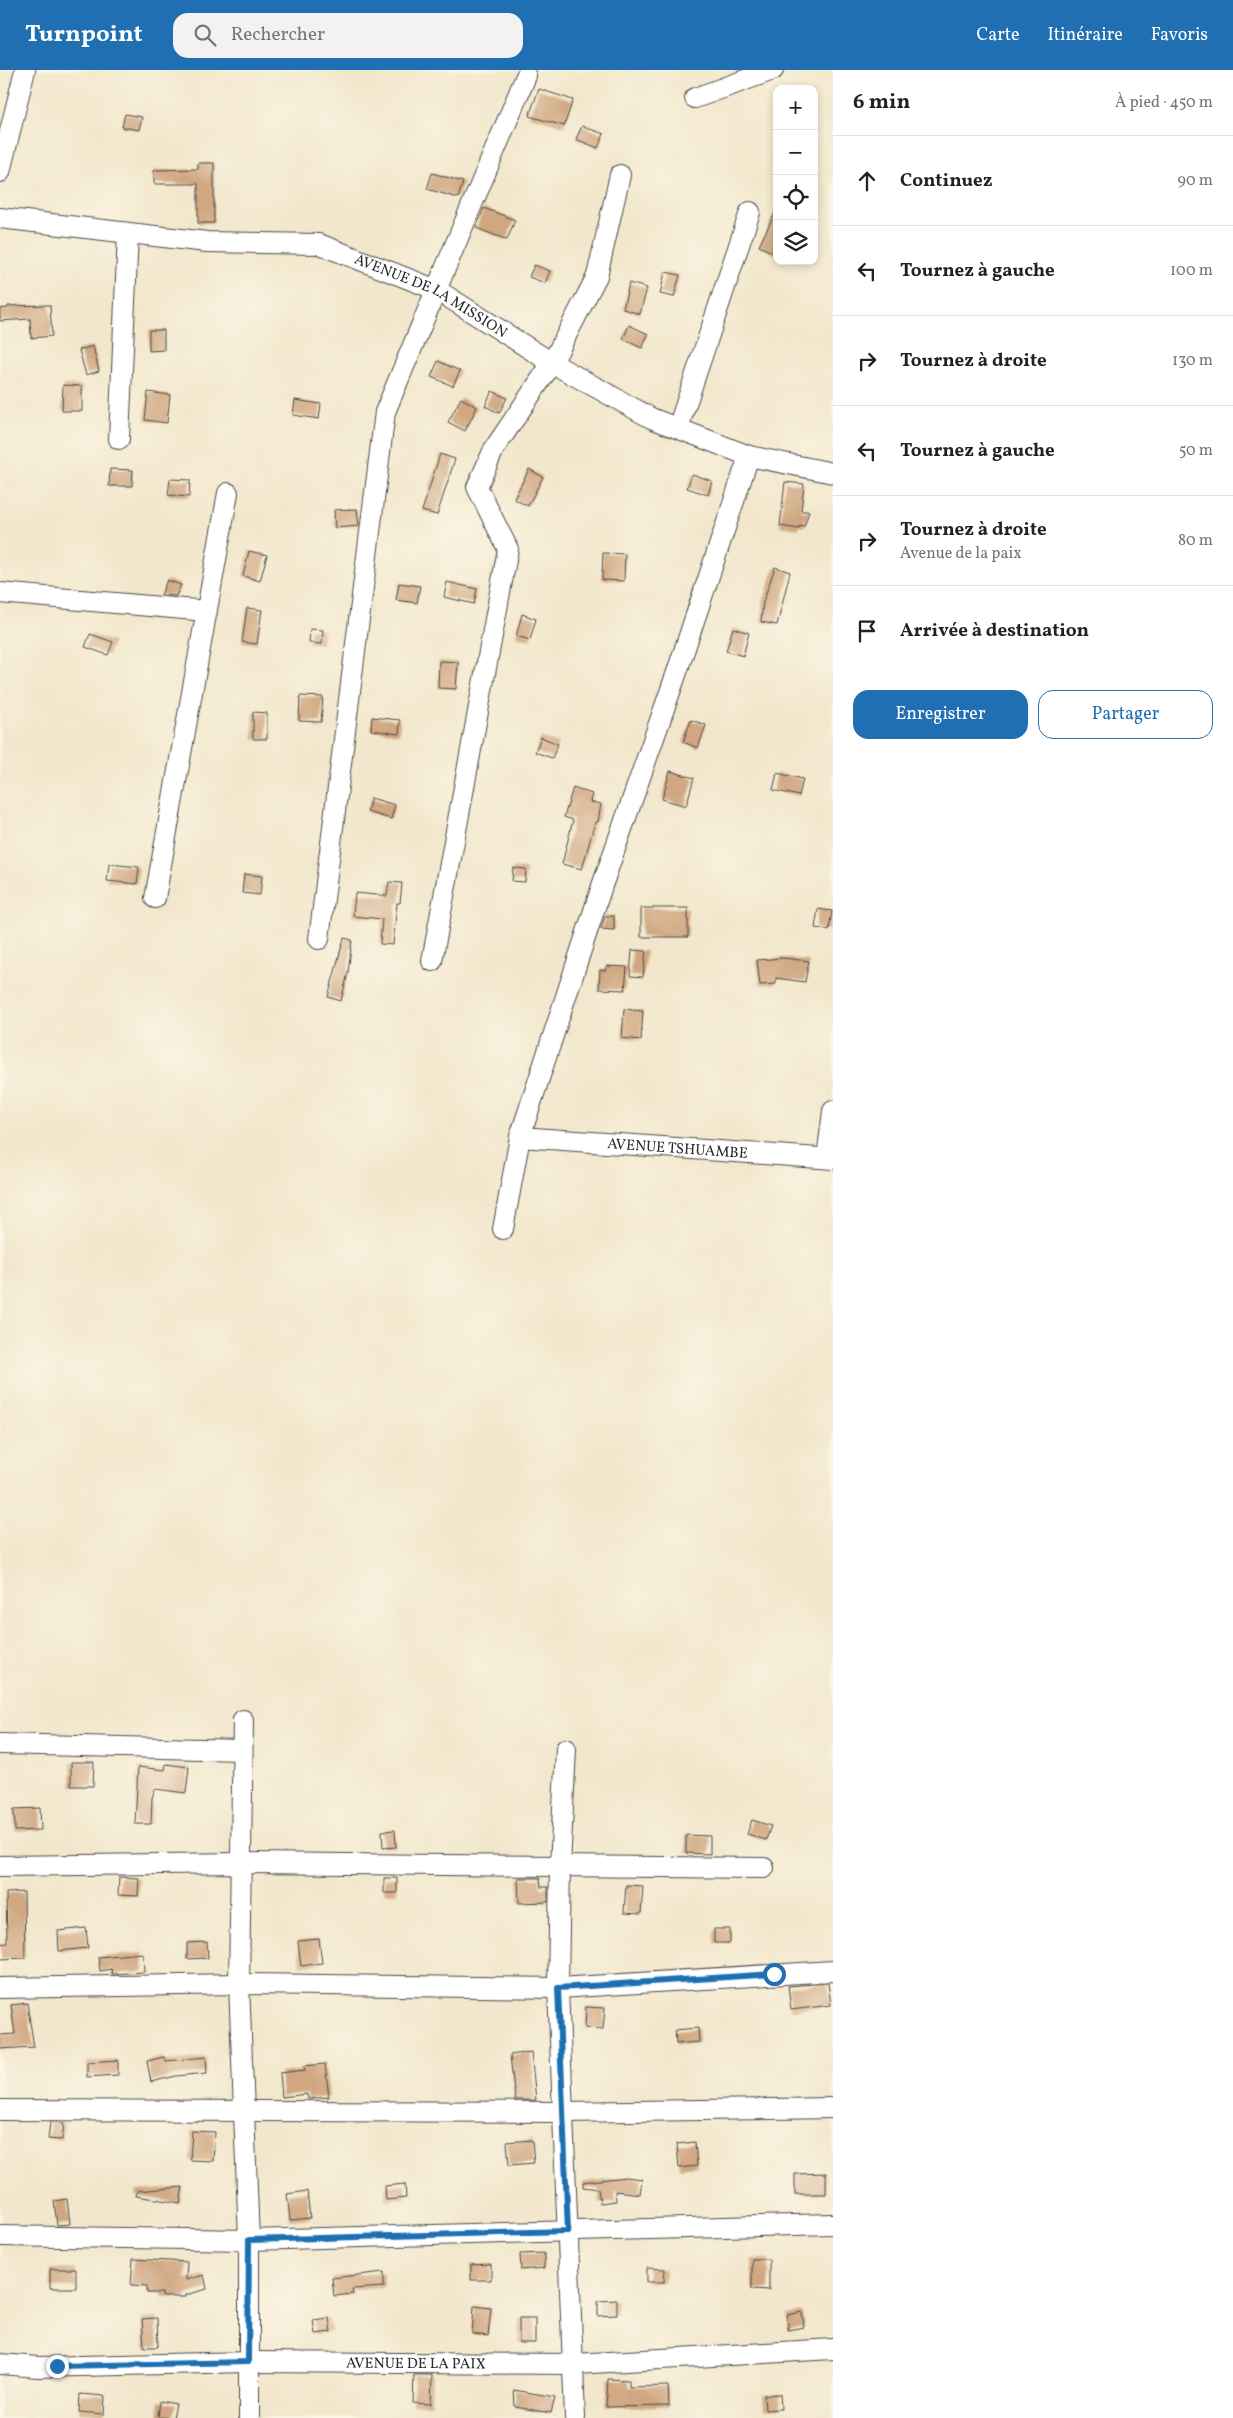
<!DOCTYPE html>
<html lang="fr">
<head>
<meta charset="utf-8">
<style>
  :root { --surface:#fff; --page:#f2f2f2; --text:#222; --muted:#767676; --line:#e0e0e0; --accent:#1f6fb2 }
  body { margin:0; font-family:Vollkorn,serif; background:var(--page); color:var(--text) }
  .controls { position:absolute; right:15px; top:15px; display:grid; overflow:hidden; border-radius:10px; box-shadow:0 2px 8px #0003 }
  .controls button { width:45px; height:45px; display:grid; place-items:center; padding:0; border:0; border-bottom:1px solid var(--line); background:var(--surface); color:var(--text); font:25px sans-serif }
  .stop { position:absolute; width:15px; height:15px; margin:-11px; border:4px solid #1f6fb2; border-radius:50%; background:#fff }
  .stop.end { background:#1f6fb2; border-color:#fff; box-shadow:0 1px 5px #0008 }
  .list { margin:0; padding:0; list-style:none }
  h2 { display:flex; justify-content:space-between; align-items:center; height:65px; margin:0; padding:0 20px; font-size:21px }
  h2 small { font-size:16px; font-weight:400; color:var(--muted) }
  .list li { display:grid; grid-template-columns:32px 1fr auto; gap:15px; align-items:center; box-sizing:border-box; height:90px; padding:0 20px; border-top:1px solid var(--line) }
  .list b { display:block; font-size:19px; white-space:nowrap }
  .list p { margin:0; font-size:16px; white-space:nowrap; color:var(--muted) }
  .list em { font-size:16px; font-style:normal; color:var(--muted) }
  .actions { display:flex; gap:10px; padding:15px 20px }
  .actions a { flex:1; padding:11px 0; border:1px solid var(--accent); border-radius:15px; text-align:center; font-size:18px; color:var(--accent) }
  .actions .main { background:var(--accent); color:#fff }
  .icon { flex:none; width:28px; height:28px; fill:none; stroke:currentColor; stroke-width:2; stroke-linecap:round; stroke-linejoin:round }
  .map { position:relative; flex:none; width:833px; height:2348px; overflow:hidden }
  header { display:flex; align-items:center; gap:30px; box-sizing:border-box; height:70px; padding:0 25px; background:var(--accent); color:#fff }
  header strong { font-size:24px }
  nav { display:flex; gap:28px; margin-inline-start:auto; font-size:18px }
  .search { width:350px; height:45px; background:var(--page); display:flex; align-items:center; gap:12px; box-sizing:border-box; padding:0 18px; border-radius:15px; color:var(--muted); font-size:19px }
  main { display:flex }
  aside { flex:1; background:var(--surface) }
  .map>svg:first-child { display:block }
</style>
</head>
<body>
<header>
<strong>Turnpoint</strong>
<div class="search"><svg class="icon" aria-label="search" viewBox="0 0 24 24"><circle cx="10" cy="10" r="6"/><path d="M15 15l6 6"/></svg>Rechercher</div>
<nav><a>Carte</a><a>Itinéraire</a><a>Favoris</a></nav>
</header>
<main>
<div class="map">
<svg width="833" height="2348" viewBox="0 0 833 2348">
  <rect width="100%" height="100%" fill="#fcf5e5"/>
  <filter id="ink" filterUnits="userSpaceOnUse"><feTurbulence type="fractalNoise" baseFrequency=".02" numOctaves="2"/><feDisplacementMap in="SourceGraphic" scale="10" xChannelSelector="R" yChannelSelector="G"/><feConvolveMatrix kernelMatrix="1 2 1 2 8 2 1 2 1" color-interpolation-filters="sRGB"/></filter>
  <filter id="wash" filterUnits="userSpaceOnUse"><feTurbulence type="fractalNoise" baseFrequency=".0096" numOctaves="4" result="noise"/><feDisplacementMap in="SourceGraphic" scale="20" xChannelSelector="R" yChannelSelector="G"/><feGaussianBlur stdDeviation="1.12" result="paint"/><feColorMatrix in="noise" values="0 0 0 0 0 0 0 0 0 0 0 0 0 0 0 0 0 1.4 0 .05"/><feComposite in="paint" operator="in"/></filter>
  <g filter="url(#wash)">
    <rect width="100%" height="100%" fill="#f2e7cc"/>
    <g id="blocks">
      <path fill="#d0a781" d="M539 19 573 30 564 56 529 46Z
        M125 44 142 47 139 60 122 57Z
        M582 56 604 64 598 78 576 69Z
        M198 93H214V153H198V114H154V100L198 99Z
        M432 103 463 112 458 128 427 119Z
        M484 138 515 150 507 170 476 158Z
        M777 139V185L759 176Z
        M534 195 550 201 545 213 529 207Z
        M665 202 680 205 674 227 660 224Z
        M629 213 647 218 640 244 623 239Z
        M50 235 52 266 31 268 30 249 0 251V239L8 238V236Z
        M629 255 648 264 642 278 623 269Z
        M149 260H164V280L149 281Z
        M93 276 99 301 86 305 79 280Z
        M438 291 460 301 453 316 431 307Z
        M63 315 82 316V341H62Z
        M492 321 507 328 499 343 485 336Z
        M148 322 170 325 167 353 145 350Z
        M461 328 477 337 465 361 448 352Z
        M295 330 321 334 319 349 293 345Z
        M440 384 455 389 437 445 422 441Z
        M110 399 133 400 132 416H109Z
        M529 399 543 407 528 436 514 429Z
        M692 404 712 411 708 425 687 418Z
        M170 409 190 410 189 427 168 425Z
        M785 412 804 414 801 441H809L804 457 799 456V459L780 456Z
        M357 439 359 456 335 458 334 440Z
        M249 481 267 485 260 511 243 506Z
        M603 483 625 484 624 511 602 510Z
        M775 497 790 502 777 555 761 552 763 532Z
        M167 510 181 515 176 526 161 525Z
        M447 512 477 519 474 534 444 527Z
        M399 513 420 516 417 533 396 530Z
        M247 538 262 540 257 574 242 572Z
        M522 544 536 549 530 570 516 566Z
        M733 558 749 563 743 586 726 581Z
        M310 559 323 560 322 574 309 573Z
        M90 564 113 572 108 585 85 577Z
        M439 591 458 592 456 619 438 618Z
        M300 626 323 627 321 652 299 651Z
        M253 642 267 643V669H253Z
        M372 647 400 650 399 664 371 660Z
        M691 650 706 655 698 678 683 672Z
        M541 667 558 674 552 688 535 682Z
        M670 701 694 708 686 736 662 729Z
        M777 703 803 709 799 726 773 720Z
        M573 718 592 724 590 732 601 734 598 752H595L582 799 562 794 573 750 564 747Z
        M371 728 395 735 391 749 367 742Z
        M109 794 139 797 137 814 107 811Z
        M513 798 526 799 525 812 512 811Z
        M244 804 262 806 260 825 242 823Z
        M389 812 402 813 400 833H397L393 875 380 874 382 849 353 846 355 823 387 826Z
        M641 838H688V867H641Z
        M818 839 832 841 829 860 815 858Z
        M605 846H614V860L601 859Z
        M344 868 352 870 348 903 341 931 328 927Z
        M632 880 646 881 643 907 630 906Z
        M783 888 809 891 805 912 776 908V914L760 915 757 890Z
        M606 896 627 897 625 920 599 919 600 900H606Z
        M624 939 643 941 641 970 622 968Z
        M71 1692H94L93 1716H71Z
        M166 1694 189 1697 186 1723 155 1719 152 1728 151 1754H135L138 1697 165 1700Z
        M40 1738 41 1760 15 1761 14 1739Z
        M752 1750 771 1756 766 1770 747 1764Z
        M395 1760 396 1777 383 1778 382 1761Z
        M686 1765 710 1766V1784L686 1783Z
        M119 1807 139 1808 138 1826 118 1825Z
        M384 1808H397V1823H384Z
        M518 1808H540L541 1817H548V1832L519 1833Z
        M626 1815 643 1816 641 1844 624 1843Z
        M24 1822 25 1888 0 1889V1874L7 1873 6 1823Z
        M86 1858 88 1878 59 1881 58 1861Z
        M714 1859H730V1873H714Z
        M319 1869 322 1893 301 1896 298 1871Z
        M207 1872 208 1888 187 1889V1873Z
        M143 1883 144 1902 112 1904 111 1899 100 1901 98 1887Z
        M828 1913 831 1935 791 1940 788 1916Z
        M27 1933 34 1977 0 1979V1965L15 1964 11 1935Z
        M586 1937 605 1938 603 1959 585 1958Z
        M698 1958 699 1972 676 1974 675 1960Z
        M531 1982 536 2030H515L510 1985Z
        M164 1987 166 1991 206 1987 207 2003 176 2006 151 2012 147 1991Z
        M118 1990V2005L87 2007V1992Z
        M325 1994 329 2027 308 2029 307 2024 282 2027 280 2003 305 2000 304 1996Z
        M50 2052 64 2053 62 2070 48 2069Z
        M192 2061 215 2062 213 2091 190 2090Z
        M532 2070 534 2093 509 2095 507 2072Z
        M695 2072 697 2096 679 2098 677 2074Z
        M826 2103V2124H795V2104Z
        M626 2107 642 2109 640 2124 615 2121 616 2131 600 2133 598 2119 583 2117V2112Z
        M405 2114 406 2128 386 2130 385 2116Z
        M183 2117 180 2133 136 2126 137 2121Z
        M307 2121 310 2148 290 2150 287 2124Z
        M67 2129 70 2154 57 2155 54 2131Z
        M544 2183V2198L521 2200 520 2184Z
        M133 2189 187 2192 186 2210 204 2205 207 2219 186 2225V2227H162V2223H147V2216L131 2215Z
        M752 2189H769V2220L752 2219Z
        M491 2194V2210H471V2195Z
        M647 2198 665 2199 664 2212H647Z
        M50 2199H76V2218H50Z
        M384 2202V2217L352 2219 353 2224 334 2226 332 2208Z
        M617 2230V2245L598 2246V2231Z
        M474 2236 491 2238 488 2266 472 2264Z
        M802 2242 804 2257 788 2260 787 2245Z
        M157 2248 158 2277H144L142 2249Z
        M329 2248 331 2262 315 2264 313 2250Z
        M519 2248H535V2273H519Z
        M414 2305H432L431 2334 413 2333Z
        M608 2309 629 2310V2317L668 2316 669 2336 606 2337Z
        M514 2320 555 2327 551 2343 515 2337Z
        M80 2324 105 2326 104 2344 79 2342Z
        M780 2324 781 2339 765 2340 764 2325Z
        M160 2331 176 2334 173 2348 158 2347Z"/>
    </g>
  </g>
  <g filter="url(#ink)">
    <use href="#blocks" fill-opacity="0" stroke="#494743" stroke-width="1"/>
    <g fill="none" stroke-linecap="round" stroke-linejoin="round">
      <defs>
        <g id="street">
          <path d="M695 28 773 0"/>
          <path d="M0 102 25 0"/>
          <path id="s1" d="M0 148 207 172 319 174 437 220 552 293 651 348 749 386 833 403"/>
          <path d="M678 358 750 142"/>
          <path d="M119 369 128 163"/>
          <path d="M0 523 207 541"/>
          <path d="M155 828 228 423"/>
          <path d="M319 869 385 342 526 6"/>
          <path d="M432 891 508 479 477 417 494 379 552 293 597 206 620 105"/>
          <path id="s2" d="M520 1067 833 1089"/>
          <path d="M827 1088 833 1041"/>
          <path d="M503 1159 520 1067 602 816 677 602 749 386"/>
          <path d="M243 1650 239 1914 249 2170V2348"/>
          <path d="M0 1674 242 1680"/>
          <path d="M566 1679 560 1796 558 1918 575 2348"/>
          <path d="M0 1796 241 1793 764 1798"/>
          <path d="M0 1918 239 1914 558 1918 833 1901"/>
          <path d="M0 2040 564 2042 833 2038"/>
          <path d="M0 2166 249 2170 833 2154"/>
          <path id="s3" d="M0 2294 38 2297 248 2292 574 2294 833 2279"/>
        </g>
      </defs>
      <use href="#street" stroke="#494743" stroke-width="22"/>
      <use href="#street" stroke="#fff" stroke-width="20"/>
    </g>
  </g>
  <g fill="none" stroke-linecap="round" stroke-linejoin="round" filter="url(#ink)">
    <path stroke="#1f6fb2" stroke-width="6" d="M57 2296 248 2292 249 2170 568 2161 558 1918 774 1904"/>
  </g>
  <g text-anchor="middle" stroke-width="4" stroke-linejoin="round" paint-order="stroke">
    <g font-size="15" fill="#2b2b2b" stroke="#fcf5e5">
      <text dy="5" stroke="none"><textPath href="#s1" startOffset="444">AVENUE DE LA MISSION</textPath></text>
      <text dy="5" stroke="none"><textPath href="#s2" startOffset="158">AVENUE TSHUAMBE</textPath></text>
      <text dy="5" stroke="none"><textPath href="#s3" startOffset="416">AVENUE DE LA PAIX</textPath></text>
    </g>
  </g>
</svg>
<div class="controls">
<button>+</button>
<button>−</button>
<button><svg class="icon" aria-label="locate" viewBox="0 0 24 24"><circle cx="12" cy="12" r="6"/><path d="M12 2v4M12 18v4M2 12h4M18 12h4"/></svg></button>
<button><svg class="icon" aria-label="layers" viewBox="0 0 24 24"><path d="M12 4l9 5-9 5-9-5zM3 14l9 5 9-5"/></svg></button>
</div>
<div class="stop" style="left:774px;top:1904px"></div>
<div class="stop end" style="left:57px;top:2296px"></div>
</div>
<aside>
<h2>6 min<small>À pied · 450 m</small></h2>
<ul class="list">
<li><svg class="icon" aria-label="ahead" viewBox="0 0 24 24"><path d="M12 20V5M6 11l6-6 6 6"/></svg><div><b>Continuez</b></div><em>90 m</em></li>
<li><svg class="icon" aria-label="left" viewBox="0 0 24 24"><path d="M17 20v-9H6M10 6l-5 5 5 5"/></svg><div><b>Tournez à gauche</b></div><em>100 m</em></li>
<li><svg class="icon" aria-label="right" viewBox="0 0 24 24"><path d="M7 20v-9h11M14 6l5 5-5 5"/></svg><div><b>Tournez à droite</b></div><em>130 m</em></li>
<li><svg class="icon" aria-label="left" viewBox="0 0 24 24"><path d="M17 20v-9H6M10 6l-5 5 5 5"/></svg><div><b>Tournez à gauche</b></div><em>50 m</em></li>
<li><svg class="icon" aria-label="right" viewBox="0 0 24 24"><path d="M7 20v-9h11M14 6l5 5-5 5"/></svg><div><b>Tournez à droite</b><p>Avenue de la paix</p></div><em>80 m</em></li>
<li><svg class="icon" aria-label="arrive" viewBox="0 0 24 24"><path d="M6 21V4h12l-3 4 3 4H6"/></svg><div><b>Arrivée à destination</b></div></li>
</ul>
<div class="actions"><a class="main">Enregistrer</a><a>Partager</a></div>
</aside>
</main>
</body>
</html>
